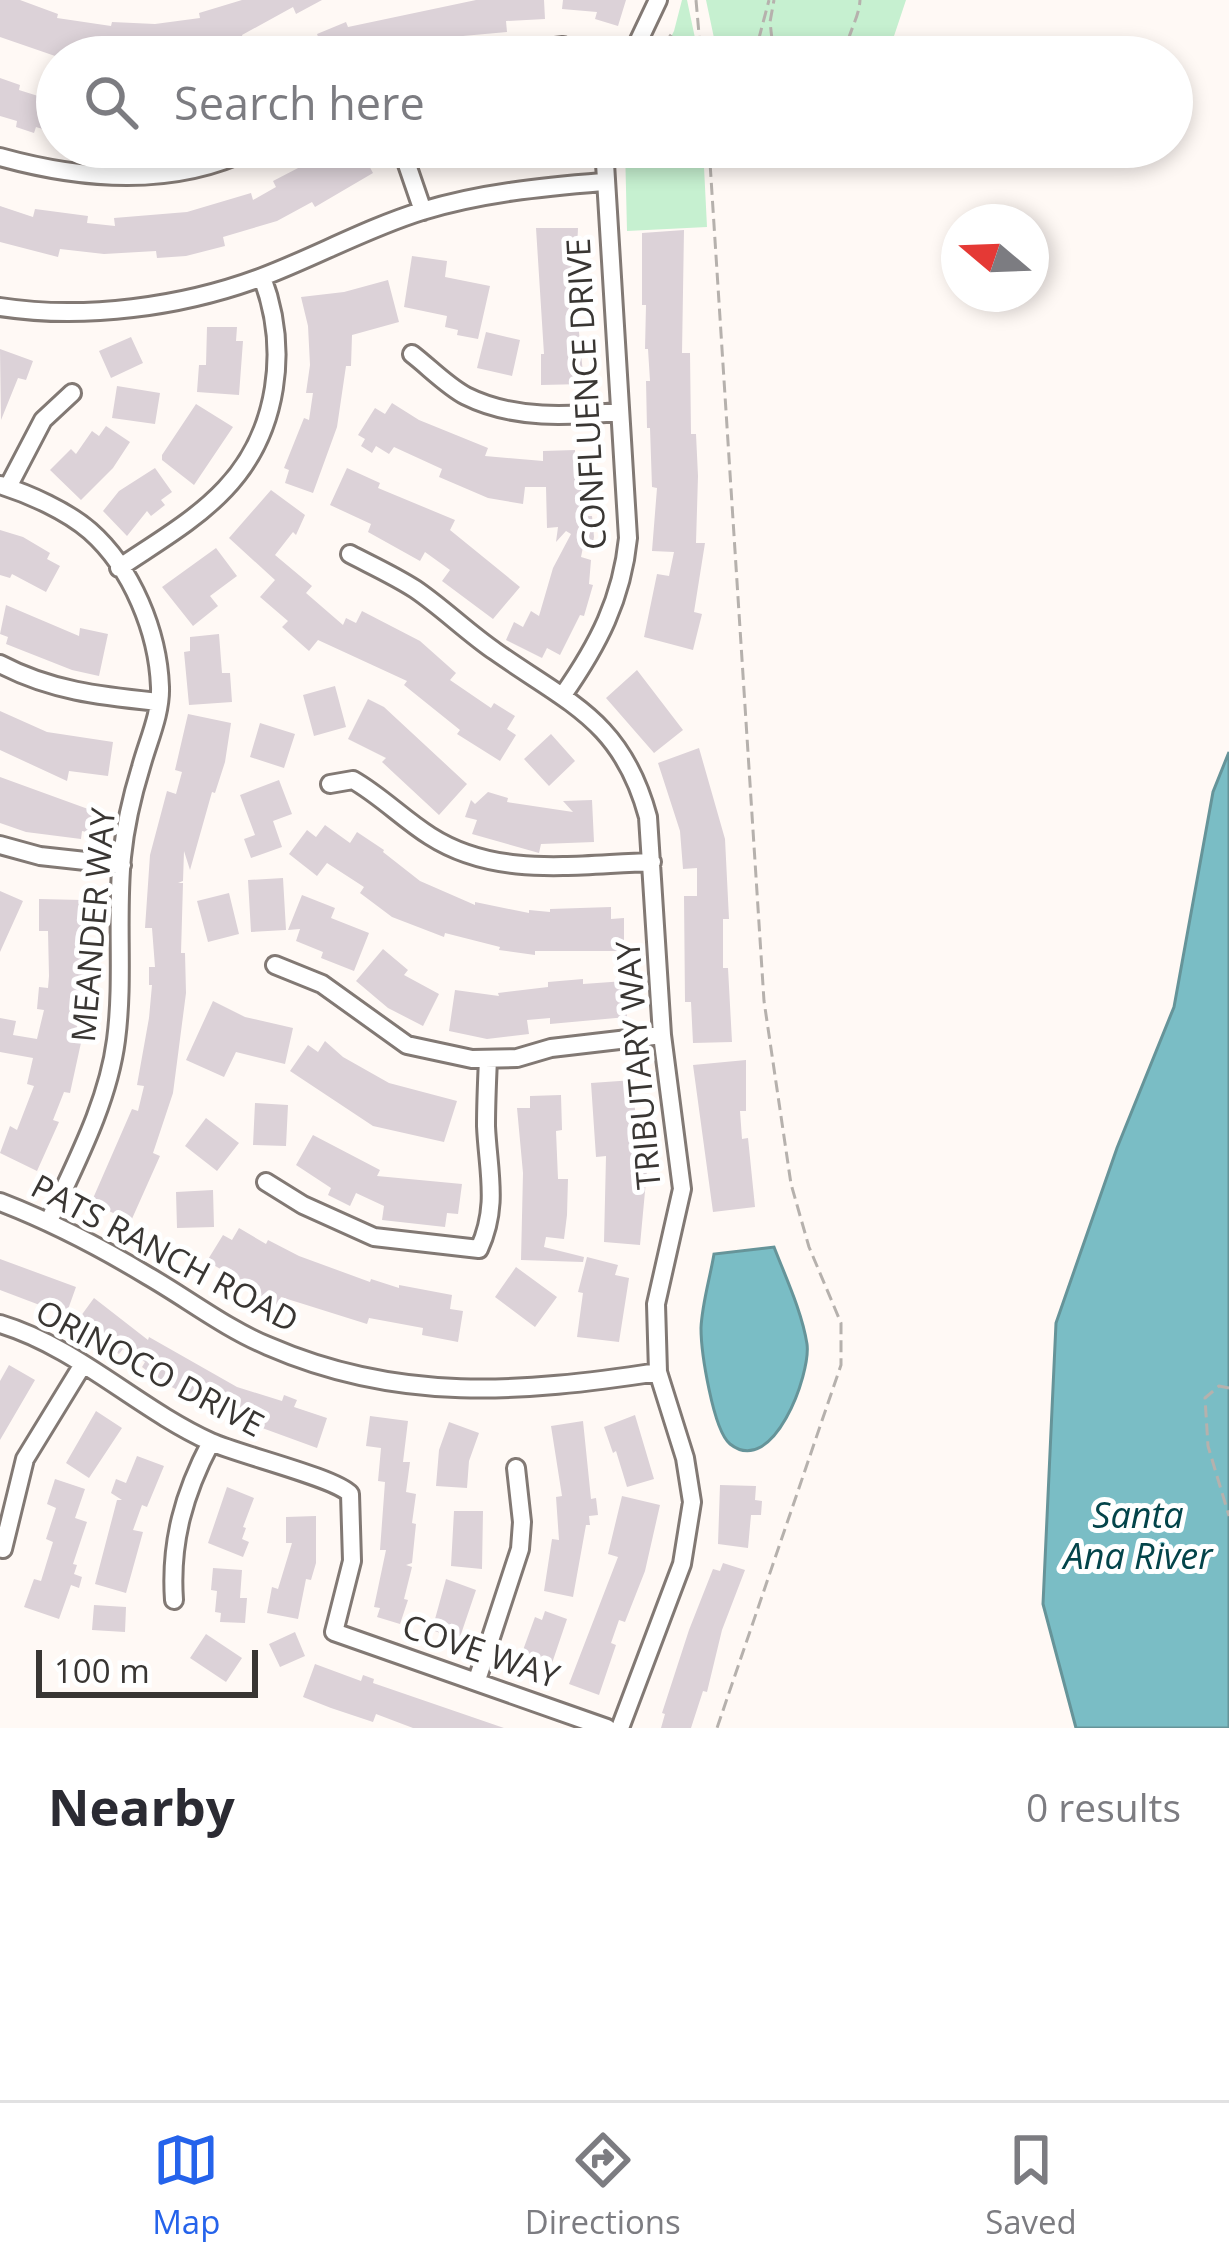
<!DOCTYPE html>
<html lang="en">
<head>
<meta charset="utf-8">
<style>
  :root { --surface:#fff; --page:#f7f7f7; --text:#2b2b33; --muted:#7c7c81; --line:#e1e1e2; --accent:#2563eb }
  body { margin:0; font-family:"Open Sans",sans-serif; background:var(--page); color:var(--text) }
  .compass { position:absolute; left:941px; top:204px; width:108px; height:108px; border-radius:50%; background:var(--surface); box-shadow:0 6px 18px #0003; rotate:289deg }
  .scale { position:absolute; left:36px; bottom:30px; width:222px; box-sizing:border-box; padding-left:12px; border:6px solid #393633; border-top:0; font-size:33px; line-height:42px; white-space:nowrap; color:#393633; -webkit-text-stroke:9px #fff; paint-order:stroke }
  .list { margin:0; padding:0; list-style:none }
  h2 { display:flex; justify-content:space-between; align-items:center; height:156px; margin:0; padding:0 48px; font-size:51px }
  h2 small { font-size:39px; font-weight:400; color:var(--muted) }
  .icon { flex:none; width:66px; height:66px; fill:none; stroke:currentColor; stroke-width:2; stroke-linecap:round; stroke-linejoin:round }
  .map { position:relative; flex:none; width:1229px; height:1728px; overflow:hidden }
  .search { position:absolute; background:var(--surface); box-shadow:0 6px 18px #0003; left:36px; right:36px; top:36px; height:132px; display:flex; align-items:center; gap:30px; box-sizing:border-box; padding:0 42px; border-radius:66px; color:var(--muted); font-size:45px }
  .sheet { height:372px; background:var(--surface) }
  nav { display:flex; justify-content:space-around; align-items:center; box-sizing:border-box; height:168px; border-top:3px solid var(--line); background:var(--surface); font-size:33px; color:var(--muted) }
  nav a { display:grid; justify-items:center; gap:6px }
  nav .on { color:var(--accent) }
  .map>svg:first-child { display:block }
</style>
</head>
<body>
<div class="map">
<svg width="1229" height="1728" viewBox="0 0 1229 1728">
  <rect width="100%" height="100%" fill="#fff9f5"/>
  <path fill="#c6f0d0" d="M682 0H687L699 57H661L674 31Z
    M706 0H906L887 57H718Z
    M625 147H703L707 227 627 231Z
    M736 147H856L853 156 739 164Z"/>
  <path fill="#7abdc5" stroke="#669499" stroke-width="3" d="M1229 752V1728H1076L1043 1604 1056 1323 1117 1148 1174 1007 1213 792Z
    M774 1247C786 1278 802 1312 807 1344 811 1374 773 1478 730 1444 713 1430 701 1352 701 1328 702 1304 710 1278 714 1254Z"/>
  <path fill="#dcd2d8" d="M0 0H20L58 14 57 18 111 26 112 22 155 24 200 18 199 13 242 0H322L296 14 293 7 242 35 244 42 199 57H58L0 37Z
    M476 0H544L545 19 506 21 507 32 430 39V44L400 47 401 51 375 57H286L320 42 317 34 346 22 348 27Z
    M563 0H626L618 26 595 19 597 12 562 9Z
    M0 78 20 85 19 90 57 102 49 131 36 127 34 133 16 127 17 121 0 116Z
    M326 147H359L373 173 315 207 312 202 277 221 223 237 225 246 186 256 157 258 156 251 104 254 60 249 58 257 0 242V206L33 217 35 209 88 216 87 223 115 226 114 218 187 212 251 193 253 200 276 187 273 181 329 152Z
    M536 228H578L575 291 584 384 541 385V354H544Z
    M684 230 682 353H690L691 434H696L698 476 696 543H705L694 612 702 614 693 650 644 637 657 574 669 576 674 552 652 551 657 488 652 487 650 428H647L646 381H650L648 349H645L646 305H642V233Z
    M412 256 447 261 445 277 490 286 478 339 457 335 458 330 445 327 447 316 404 307Z
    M388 280 399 322 352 335 351 366H346L337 427 313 493 285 483 289 470 284 468 304 418 309 420 313 393H306L310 365 308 326 301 297 344 292Z
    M207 327H237L236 341H243L239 395 197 392 199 365H206Z
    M486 332 520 340 512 376 477 368Z
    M131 337 143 363 111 378 99 351Z
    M0 349 33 361 26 380 18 378 1 420Z
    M117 386 160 393 155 424 112 418Z
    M392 403 419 420 488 448 485 456 543 461V451L575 450V461H589L588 516H592L594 537 592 548 583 547 581 557 591 560 589 584 593 585 584 616 580 615 560 655 547 648 542 658 506 640 514 622 523 627 531 611 539 616 553 568 571 534 566 531 556 542 558 527 547 528 546 487H525L523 504 488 498 439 477 442 469 394 447 389 454 376 446 372 453 361 446 365 439 358 435 375 408 385 414Z
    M196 404 233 427 194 485 162 460V455Z
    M106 426 130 442 113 468 81 500 50 470 71 449 76 454 92 431 99 436Z
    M155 468 172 492 161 500 165 505 151 516 147 511 127 536 103 511 119 491Z
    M347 468 380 483 378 488 455 520 450 530 520 587 493 619 442 581 450 570 425 552 420 561 368 532 371 524 330 505Z
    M271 490 305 515 296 535 293 532 275 555 312 586 306 593 343 625 346 618 356 623 362 611 420 641 456 673 450 680 491 708 494 703 515 716 507 729 516 735 500 761 457 734 460 730 404 685 407 681 318 640 309 651 282 627 288 621 260 597 275 580 229 538Z
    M0 530 23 537 50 553 47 559 60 566 46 592 12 574 10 578 0 575Z
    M216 548 237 576 210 596 218 606 193 626 162 587Z
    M6 605 79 636 80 628 108 634 99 676 72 670 6 644 8 637 0 634Z
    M219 634 222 673H230L232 702 189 705 184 652 190 651V637Z
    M637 670 683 730 654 753 606 698Z
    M335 686 346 727 314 736 303 695Z
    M368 699 384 707 467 784 439 815 382 762 386 758 348 739Z
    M0 711 47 732 113 742 108 776 69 771 67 781 0 750Z
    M188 714 231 723 225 762 215 793 212 792 190 870 184 851 183 881 178 883H183L181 953H185L186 993 173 1093 153 1153 160 1156 131 1221 91 1203 132 1109 138 1111 144 1086 137 1085 149 1018 152 985H149V967H155L152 928H145L150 855 167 791 176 794 182 772 175 770Z
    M260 723 295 734 284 768 250 757Z
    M551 734 575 761 549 786 524 759Z
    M699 748 725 839 729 919H723V968H728L732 1042 693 1043 691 1002H685L684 896H697V868L683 869 680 831 658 763Z
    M0 777 99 813 95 834 82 831 81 839 26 832 0 823Z
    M279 780 292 814 273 821 282 847 251 858 244 839 255 835 240 795Z
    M488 792 508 798 507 802 573 812 563 801 592 800 594 842 541 844 539 853 472 834 477 820 465 817 471 800 475 804Z
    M325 825 350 843 357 832 384 850 383 852 420 881 475 905V902L529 913V910L550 912V909L611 907V919L624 918V951H535V955L499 950 500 947 445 933 444 937 392 917 360 893 364 887 327 863 317 876 289 854 307 830 316 837Z
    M283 878 286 930 251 932 248 880Z
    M0 891 23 901 0 952Z
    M229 893 239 934 208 942 197 901Z
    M302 895 335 908 331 918 369 933 354 971 321 958 323 952 296 941 300 929 288 930Z
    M39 899 82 900 86 979 84 997H79L77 1028 84 1029 70 1093 64 1092 53 1120 59 1122 37 1171 0 1153 10 1126 17 1130 34 1086 27 1084 33 1058 0 1052V1018L16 1021 13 1035 37 1039 44 1010 37 1009 39 987 48 988 49 976 48 931H39Z
    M383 949 408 970 404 975 439 994 423 1026 388 1008 356 981Z
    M583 979V984L625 981 627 1017 550 1024V1018L527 1020 529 1034 487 1039 449 1031 455 990 499 996 498 993 548 987V982Z
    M213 1001 245 1017 293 1028 285 1064 236 1052 224 1077 186 1060Z
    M325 1041 343 1057 389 1083 457 1101 444 1142 373 1126 290 1071 308 1045 318 1052Z
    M746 1060V1111H740L742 1139 748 1138 755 1207 713 1212 693 1065Z
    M634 1080 636 1142 640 1141 642 1170H647L640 1245 604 1242 606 1156 596 1157 591 1083Z
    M561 1095 562 1130 556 1131 558 1179H568L567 1215 564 1239 546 1237 544 1247 584 1257 583 1262 521 1260 523 1173 517 1108H530V1096Z
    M255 1103 288 1105 286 1146 253 1145Z
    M206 1118 239 1143 217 1171 185 1146Z
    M313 1135 380 1170 377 1176 462 1184 458 1214 447 1213 445 1227 382 1220 384 1206 356 1193 350 1206 328 1195 331 1188 296 1165Z
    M213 1190 214 1227 177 1228 176 1192Z
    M239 1228 266 1244 268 1240 299 1256 370 1282 371 1279 399 1288V1285L452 1295 450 1309 463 1311 458 1342 422 1335 423 1328 369 1318 367 1324 281 1297 276 1308 249 1296 252 1288 207 1261 223 1235 232 1240Z
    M587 1257 618 1265 615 1275 629 1278 619 1342 577 1337 583 1293 578 1292Z
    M0 1259 76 1287 66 1315 0 1290Z
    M516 1267 557 1297 535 1327 495 1297Z
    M94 1298 148 1340 149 1337 237 1387 282 1401 284 1395 297 1400 294 1407 327 1418 317 1448 254 1425 253 1429 242 1425 244 1421 163 1383 142 1367 145 1362 123 1349 119 1354 96 1339 75 1324Z
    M9 1365 35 1380 0 1440V1381Z
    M96 1411 122 1428 89 1478 66 1463Z
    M635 1415 654 1479 627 1487 616 1451 613 1453 604 1427Z
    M370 1416 408 1421 403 1462H410L406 1492 416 1494 412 1523 416 1524 412 1563 406 1565 412 1567 404 1599 408 1600 400 1624 377 1617 380 1608 374 1607 386 1550H380L385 1482 378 1481 381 1448 366 1446Z
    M583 1421 591 1499 596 1498 598 1515 589 1516 590 1525H586L573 1597 544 1591 552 1539 559 1540 556 1497 562 1496 551 1426Z
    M449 1422 479 1433 469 1461 467 1488 436 1486 439 1450Z
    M137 1456 164 1466 147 1507 142 1505 133 1530 143 1532 126 1593 95 1584 117 1500H122L111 1493 116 1479 126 1483Z
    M55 1479 85 1489 75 1518 87 1522 73 1564 77 1565 74 1574 82 1577 79 1588 71 1585 59 1619 24 1607 34 1579 41 1581 53 1542 46 1539 56 1508 47 1504Z
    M720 1485 756 1486 755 1500 762 1501 761 1515H751L748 1548 718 1544Z
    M227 1487 254 1498 243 1527 246 1528 242 1539 249 1542 243 1557 208 1543Z
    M622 1496 660 1505 645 1571 625 1622 619 1620 611 1643 616 1645 599 1695 569 1684 618 1557 608 1554Z
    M454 1511H483L482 1569 451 1566Z
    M316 1516V1563L311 1580 306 1579 298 1619 267 1613 272 1587 278 1589 292 1543H286V1517Z
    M723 1563 745 1570 722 1630 707 1692 703 1691 691 1728H661L665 1714 662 1713 689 1630 713 1569 720 1571Z
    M213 1568 242 1570 240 1598H247L245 1623 220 1622 221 1613 215 1612 217 1591 211 1590Z
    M446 1579 476 1590 459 1640 432 1630Z
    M94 1605 126 1607 125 1632 92 1630Z
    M545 1611 567 1619 548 1675 518 1664 535 1617 542 1620Z
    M295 1632 305 1656 280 1667 269 1644Z
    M206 1634 242 1658 226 1682 190 1658Z
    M315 1664 361 1681 363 1675 374 1679 373 1683 504 1728H413L376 1714 373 1722 331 1708 303 1697Z"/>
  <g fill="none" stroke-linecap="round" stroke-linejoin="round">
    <defs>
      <path id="service" d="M641 40 665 57"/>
      <path id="minor" d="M476 57 563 46
        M631 57 658 0
        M401 147 423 211
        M0 157C83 180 176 188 255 147
        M0 307C84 320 182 307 262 277 315 257 367 228 422 211 481 193 542 187 603 182
        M412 354C429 367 447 386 466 396 514 420 569 416 620 412
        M0 485C29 494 67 511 90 531 132 568 158 632 160 687 161 714 148 741 141 767 132 796 125 827 122 857 116 918 124 979 116 1040 108 1103 75 1164 49 1221
        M8 487 43 420 72 393
        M350 554C371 565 395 576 415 589 443 608 468 633 496 652 570 704 622 721 648 817L662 1035 682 1189 656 1304 658 1372 685 1458 692 1502 682 1564 620 1728
        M119 568C154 544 195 521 225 489 279 432 289 348 262 277
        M0 664C51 691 101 696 158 702
        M563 695C598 645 622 599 628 538L604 147
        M330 784 353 780C381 796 403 819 430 836 497 879 576 864 652 862
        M0 845 40 856 122 865
        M275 965 322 984 407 1045 472 1059 517 1058 551 1048 662 1035
        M266 1182 303 1205 374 1237 479 1249C499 1206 488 1171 486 1126 486 1104 487 1081 488 1059
        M0 1202C52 1222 100 1247 148 1276 188 1299 225 1328 268 1346 399 1403 521 1393 658 1372
        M0 1324C77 1347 138 1409 211 1442 240 1455 336 1478 350 1494L352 1561 334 1632 607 1728
        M3 1549 25 1459 82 1366
        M174 1600C170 1542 184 1493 211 1442
        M477 1680 520 1549 522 1522 516 1468"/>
    </defs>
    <use href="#service" stroke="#827974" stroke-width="15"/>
    <use href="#minor" stroke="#827974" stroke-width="22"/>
    <path stroke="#b6b1ad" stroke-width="3" stroke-dasharray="12 6" stroke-linecap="butt" d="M696 0 701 57
      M669 35 677 41 684 57
      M754 57 769 0
      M774 57 770 22 774 0
      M847 57C844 37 859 21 860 0
      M709 147 764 1001 791 1184 809 1247 841 1323V1365L717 1728
      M1229 1388 1219 1386 1205 1398 1208 1446 1229 1516"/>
    <use href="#service" stroke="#fff" stroke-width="9"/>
    <use href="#minor" stroke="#fff" stroke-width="16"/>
  </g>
  <g text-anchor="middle" stroke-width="10" stroke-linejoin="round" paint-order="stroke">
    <g font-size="33" fill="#393633" stroke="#fff">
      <text transform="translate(586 394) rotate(-93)" y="12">CONFLUENCE DRIVE</text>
      <text transform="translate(93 925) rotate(-85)" y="12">MEANDER WAY</text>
      <text transform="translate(638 1065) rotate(-95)" y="12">TRIBUTARY WAY</text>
      <text transform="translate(165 1253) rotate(28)" y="12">PATS RANCH ROAD</text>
      <text transform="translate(150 1368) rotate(28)" y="12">ORINOCO DRIVE</text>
      <text transform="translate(481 1651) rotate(19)" y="12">COVE WAY</text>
    </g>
    <g font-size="36" font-style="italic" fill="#03444a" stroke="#fff">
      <text x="1138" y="1528">Santa<tspan x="1138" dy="41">Ana River</tspan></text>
    </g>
  </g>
</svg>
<svg class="compass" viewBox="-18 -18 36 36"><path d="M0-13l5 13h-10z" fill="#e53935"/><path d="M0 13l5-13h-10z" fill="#7c7c81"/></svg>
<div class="scale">100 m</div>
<div class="search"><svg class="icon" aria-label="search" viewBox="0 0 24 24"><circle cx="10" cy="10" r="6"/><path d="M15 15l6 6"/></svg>Search here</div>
</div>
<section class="sheet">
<h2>Nearby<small>0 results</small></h2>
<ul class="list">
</ul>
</section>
<nav>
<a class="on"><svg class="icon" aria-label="map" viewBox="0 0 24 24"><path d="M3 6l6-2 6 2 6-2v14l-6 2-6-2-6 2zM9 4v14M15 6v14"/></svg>Map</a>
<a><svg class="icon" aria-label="directions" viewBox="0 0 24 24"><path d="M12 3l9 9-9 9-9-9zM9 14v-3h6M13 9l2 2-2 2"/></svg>Directions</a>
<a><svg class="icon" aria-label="saved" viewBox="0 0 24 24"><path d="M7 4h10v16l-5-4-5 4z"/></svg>Saved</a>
</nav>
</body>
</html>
